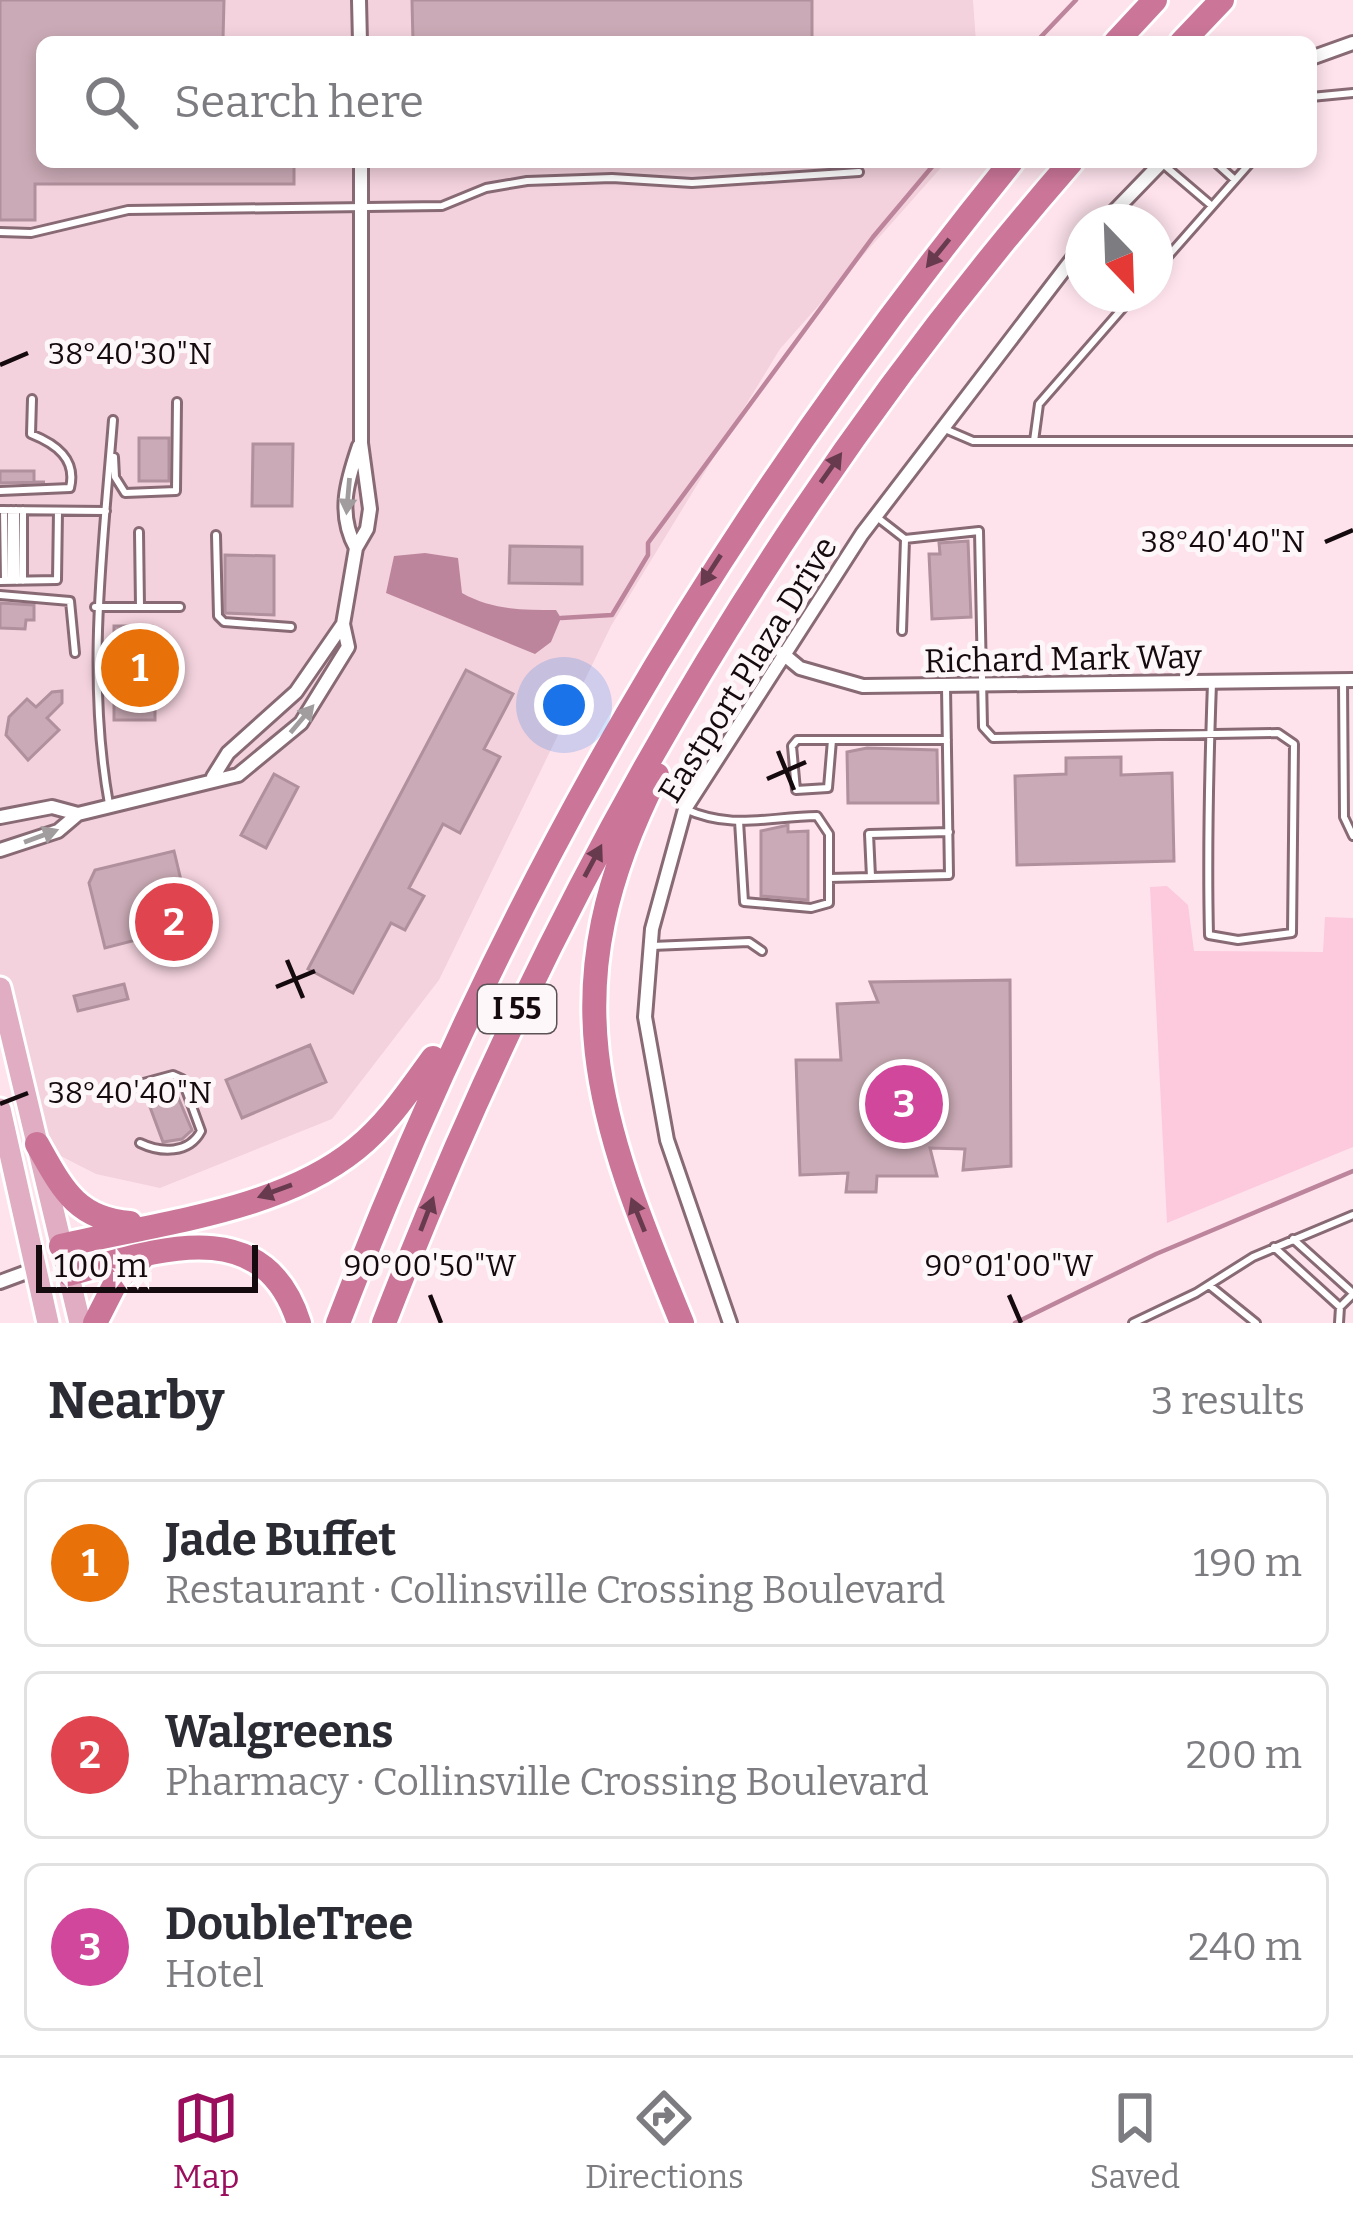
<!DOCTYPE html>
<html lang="en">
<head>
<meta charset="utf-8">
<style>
  :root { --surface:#fff; --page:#f2f2f3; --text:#2b2b33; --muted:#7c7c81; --line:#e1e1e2; --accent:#9b0d5d }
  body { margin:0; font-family:Bitter,serif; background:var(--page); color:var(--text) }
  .compass { position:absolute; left:1065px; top:204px; width:108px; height:108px; border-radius:50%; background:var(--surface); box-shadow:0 6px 18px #0003; rotate:157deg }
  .scale { position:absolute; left:36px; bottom:30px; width:222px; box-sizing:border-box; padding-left:12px; border:6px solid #150b0f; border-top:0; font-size:33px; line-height:42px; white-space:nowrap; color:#150b0f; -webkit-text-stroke:9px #fef7f9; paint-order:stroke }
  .you { position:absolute; left:564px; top:705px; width:42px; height:42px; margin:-30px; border:9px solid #fff; border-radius:50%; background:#1a73e8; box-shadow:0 0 0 18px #1a73e833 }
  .badge { display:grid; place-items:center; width:78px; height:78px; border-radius:50%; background:var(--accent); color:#fff; font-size:39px; font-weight:700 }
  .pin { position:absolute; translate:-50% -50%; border:6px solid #fff; box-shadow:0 3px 12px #0006 }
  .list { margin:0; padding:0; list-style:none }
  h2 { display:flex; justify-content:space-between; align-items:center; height:156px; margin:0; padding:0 48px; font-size:51px }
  h2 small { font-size:39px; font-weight:400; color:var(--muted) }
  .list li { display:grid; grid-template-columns:78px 1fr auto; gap:36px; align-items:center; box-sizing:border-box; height:168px; margin:0 24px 24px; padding:0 24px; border:3px solid var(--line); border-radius:18px }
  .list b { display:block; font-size:45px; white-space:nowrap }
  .list p { margin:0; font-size:39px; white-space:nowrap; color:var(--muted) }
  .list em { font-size:39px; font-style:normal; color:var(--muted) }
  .icon { flex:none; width:66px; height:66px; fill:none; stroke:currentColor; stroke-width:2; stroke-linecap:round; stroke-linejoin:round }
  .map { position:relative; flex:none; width:1353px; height:1323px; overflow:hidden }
  .search { position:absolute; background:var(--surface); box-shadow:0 6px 18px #0003; left:36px; right:36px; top:36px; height:132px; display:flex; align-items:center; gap:30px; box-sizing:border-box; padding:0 42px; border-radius:18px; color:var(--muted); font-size:45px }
  .sheet { height:732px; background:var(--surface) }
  nav { display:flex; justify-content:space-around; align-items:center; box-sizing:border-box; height:168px; border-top:3px solid var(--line); background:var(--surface); font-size:33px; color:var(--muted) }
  nav a { display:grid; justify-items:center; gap:6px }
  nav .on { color:var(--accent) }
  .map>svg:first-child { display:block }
</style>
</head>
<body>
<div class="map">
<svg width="1353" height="1323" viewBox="0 0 1353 1323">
  <rect width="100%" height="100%" fill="#fee3ed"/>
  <path fill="#f3d2dd" d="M0 0H973L976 42H42V162H946L780 349 611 626 439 980 332 1119 160 1188 96 1174 37 1144 0 1002Z"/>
  <path fill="#fdc9dd" d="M1167 886 1188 905 1194 951 1323 952 1325 917 1353 918V1147L1167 1223 1150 887Z"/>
  <path fill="#bd859b" d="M425 553 458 558 462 593C492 610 522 610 556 610L561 618 551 642 535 654 386 593 394 556Z"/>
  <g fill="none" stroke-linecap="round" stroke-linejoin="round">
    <path stroke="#bd859b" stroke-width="4.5" d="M1036 42 1076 0
      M561 618 612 615 648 555V543L873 237 936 162
      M1015 1323 1156 1254 1353 1171"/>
  </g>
  <path fill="#caaab6" stroke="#b0909c" stroke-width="3" d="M0 0H224L223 39 42 42V162H294V184H35V220H0Z
    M412 0H812V42H413Z
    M139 438H169V481H139Z
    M253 444H293L292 506H252Z
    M0 471H34V482H45L0 483Z
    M968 541 971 617 932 619 929 554H940L939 543Z
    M510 546 582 547V584L509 583Z
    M225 555 274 556V615L225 613Z
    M0 603 34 605V620H26L25 629 0 628Z
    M114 626H152V655H166V680H155V720H114Z
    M466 670 513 694 484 749 500 757 460 833 443 824 409 888 424 896 405 930 391 923 353 993 308 969Z
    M62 691V703L47 718 59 730 28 760 6 735 9 717 27 699 36 707 52 692Z
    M867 748 937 750 938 803H848L847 752Z
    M1121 757V775L1172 773 1174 861 1017 865 1015 776 1066 774V758Z
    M274 774 298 787 266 848 241 835Z
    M788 825V832L808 831V900L761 896V831Z
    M174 851 192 926 186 928 189 939 170 943 167 932 105 948 89 883 95 870Z
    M1010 980 1011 1166 963 1170 965 1149 930 1148 937 1176H877L876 1192H846L848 1173 800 1175 796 1060H841L837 1004 878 1002 870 982Z
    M124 984 128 999 78 1011 74 996Z
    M310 1045 326 1082 242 1118 226 1080Z
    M172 1083 192 1130 182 1139 163 1142 144 1091Z"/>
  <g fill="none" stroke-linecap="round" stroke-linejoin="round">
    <defs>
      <path id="lane" d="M1311 97 1353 93
        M1215 162 1235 180
        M1164 165 1212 206
        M0 232 31 233 128 210 442 206 486 188 527 181 612 178 692 183 859 172
        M1155 271 1251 162
        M945 429 973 441H1353
        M1034 441 1039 404 1135 294
        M114 457 115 477 125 493 176 491 177 402
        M0 491 70 488C77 459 56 444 31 434L32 399
        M0 510 106 511
        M4 510 5 581
        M16 510 17 581
        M23 510V581
        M878 518 905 539 902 631
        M139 532 140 607
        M216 535 218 616 224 622 291 627
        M905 539 979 531 983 727 993 738 1278 733 1294 744 1292 933 1238 940 1209 935C1207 850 1209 767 1212 683
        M0 581 57 580 58 511
        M11 581V510
        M0 595 70 601 75 653
        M95 607H180
        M1343 681 1344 817 1353 836
        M946 687 949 875 871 877 869 834 949 832
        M832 740 828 788 796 790 792 746 797 740H947
        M109 804C86 676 103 548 113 420
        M685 809C732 830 767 817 817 816L829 834V903L811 908 744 902 739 821
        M829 878 871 877
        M652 946 749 942 762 951
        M125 1088 173 1075 182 1079 201 1131C189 1154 161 1153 140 1143
        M1293 1239 1353 1293
        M1274 1247 1340 1307
        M1209 1285 1256 1323
        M1133 1323 1196 1293 1253 1257 1353 1215
        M1339 1323 1340 1307 1353 1294"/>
      <path id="street" d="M359 0 360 42
        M1311 58 1353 43
        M1104 222 1162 162
        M356 548C337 514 347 481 359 446
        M782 653 800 668 863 686 1353 680
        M213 777 228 753 296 692 343 624
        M0 817 52 807 78 814
        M0 850 58 831 78 814 238 775 301 723 348 647 343 624 356 548 367 529 370 509 361 443V162
        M0 1282 35 1269
        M730 1323 667 1140 645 1017 652 929 685 809 862 534 1083 245"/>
      <path id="primary" d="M0 988 80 1323
        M0 1109 48 1323"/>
      <path id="highway" d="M1116 42 1155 0
        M1182 42 1222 0
        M657 775C548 990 597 1116 682 1323
        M37 1144C62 1188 76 1219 130 1223
        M61 1246C156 1223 278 1212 356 1149 388 1123 409 1091 433 1058
        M69 1274C152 1252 263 1209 299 1323
        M95 1323 118 1278 142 1258
        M338 1323C507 883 715 528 1011 162
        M384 1323C548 900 772 505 1071 162"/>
    </defs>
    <use href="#lane" stroke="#886a75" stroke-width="12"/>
    <use href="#street" stroke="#886a75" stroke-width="18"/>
    <use href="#primary" stroke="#fff" stroke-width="27"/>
    <use href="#highway" stroke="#fff" stroke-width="30"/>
    <use href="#lane" stroke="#fff" stroke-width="6"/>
    <use href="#street" stroke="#fff" stroke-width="12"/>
    <use href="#primary" stroke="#e0adc2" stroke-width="21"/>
    <use href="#highway" stroke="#cb7699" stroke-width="24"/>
  </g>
  <defs><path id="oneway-solid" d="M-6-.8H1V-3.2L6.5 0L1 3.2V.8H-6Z" transform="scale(3)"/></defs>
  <g fill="#673b4d">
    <use href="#oneway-solid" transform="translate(938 253) rotate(129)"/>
    <use href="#oneway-solid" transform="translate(831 468) rotate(-55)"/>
    <use href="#oneway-solid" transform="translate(711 570) rotate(123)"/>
    <use href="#oneway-solid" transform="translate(593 861) rotate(-62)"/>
    <use href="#oneway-solid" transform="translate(275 1191) rotate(160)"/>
    <use href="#oneway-solid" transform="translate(427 1214) rotate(-69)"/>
    <use href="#oneway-solid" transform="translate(638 1215) rotate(-112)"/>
  </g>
  <g fill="#a19d9f">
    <use href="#oneway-solid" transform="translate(348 496) rotate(95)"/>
    <use href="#oneway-solid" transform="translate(302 719) rotate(-50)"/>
    <use href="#oneway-solid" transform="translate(41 836) rotate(-20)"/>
  </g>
  <path fill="none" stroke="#150b0f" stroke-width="4.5" d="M0 365 28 353M1325 542 1353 530M778 751 794 790M767 779 806 762M287 960 303 998M276 987 315 971M0 1104 28 1093M430 1295 441 1323M1009 1295 1021 1323"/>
  <g text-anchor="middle" stroke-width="10" stroke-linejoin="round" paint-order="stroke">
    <rect fill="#fef7f9" stroke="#5b5255" stroke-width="3" x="478" y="985" width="78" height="48" rx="9"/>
    <g font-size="30" font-weight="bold" fill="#150b0f">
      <text x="517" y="1019">I 55</text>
    </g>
    <g font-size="33" fill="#150b0f" stroke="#fef7f9">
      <text transform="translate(1063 658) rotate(-1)" y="12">Richard Mark Way</text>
      <text transform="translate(747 669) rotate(-58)" y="12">Eastport Plaza Drive</text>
    </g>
  </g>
  <g font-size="30" text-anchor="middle" fill="#150b0f" stroke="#fef7f9" stroke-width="10" stroke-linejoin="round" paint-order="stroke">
    <text x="130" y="364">38°40'30"N</text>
    <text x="1223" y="552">38°40'40"N</text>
    <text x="130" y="1103">38°40'40"N</text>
    <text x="430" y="1276">90°00'50"W</text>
    <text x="1009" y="1276">90°01'00"W</text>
  </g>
</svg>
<svg class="compass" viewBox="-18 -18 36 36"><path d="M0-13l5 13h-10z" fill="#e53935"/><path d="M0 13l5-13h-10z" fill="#7c7c81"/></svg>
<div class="scale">100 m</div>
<div class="you"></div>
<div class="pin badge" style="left:140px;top:668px;background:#e8710a">1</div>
<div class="pin badge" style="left:174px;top:922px;background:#e0444e">2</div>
<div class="pin badge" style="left:904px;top:1104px;background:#d1479c">3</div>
<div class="search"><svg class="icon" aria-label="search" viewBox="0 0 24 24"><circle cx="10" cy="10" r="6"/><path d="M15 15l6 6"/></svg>Search here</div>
</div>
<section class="sheet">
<h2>Nearby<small>3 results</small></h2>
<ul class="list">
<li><span class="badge" style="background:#e8710a">1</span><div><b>Jade Buffet</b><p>Restaurant · Collinsville Crossing Boulevard</p></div><em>190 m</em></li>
<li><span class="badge" style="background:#e0444e">2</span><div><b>Walgreens</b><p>Pharmacy · Collinsville Crossing Boulevard</p></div><em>200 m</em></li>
<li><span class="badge" style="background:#d1479c">3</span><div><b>DoubleTree</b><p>Hotel</p></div><em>240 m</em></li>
</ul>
</section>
<nav>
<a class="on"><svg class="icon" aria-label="map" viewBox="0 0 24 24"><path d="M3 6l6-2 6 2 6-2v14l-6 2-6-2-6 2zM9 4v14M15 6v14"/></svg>Map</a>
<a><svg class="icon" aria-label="directions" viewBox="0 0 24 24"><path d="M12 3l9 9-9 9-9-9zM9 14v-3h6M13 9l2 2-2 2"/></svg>Directions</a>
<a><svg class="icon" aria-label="saved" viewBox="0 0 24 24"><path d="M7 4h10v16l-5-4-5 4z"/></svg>Saved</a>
</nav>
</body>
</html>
